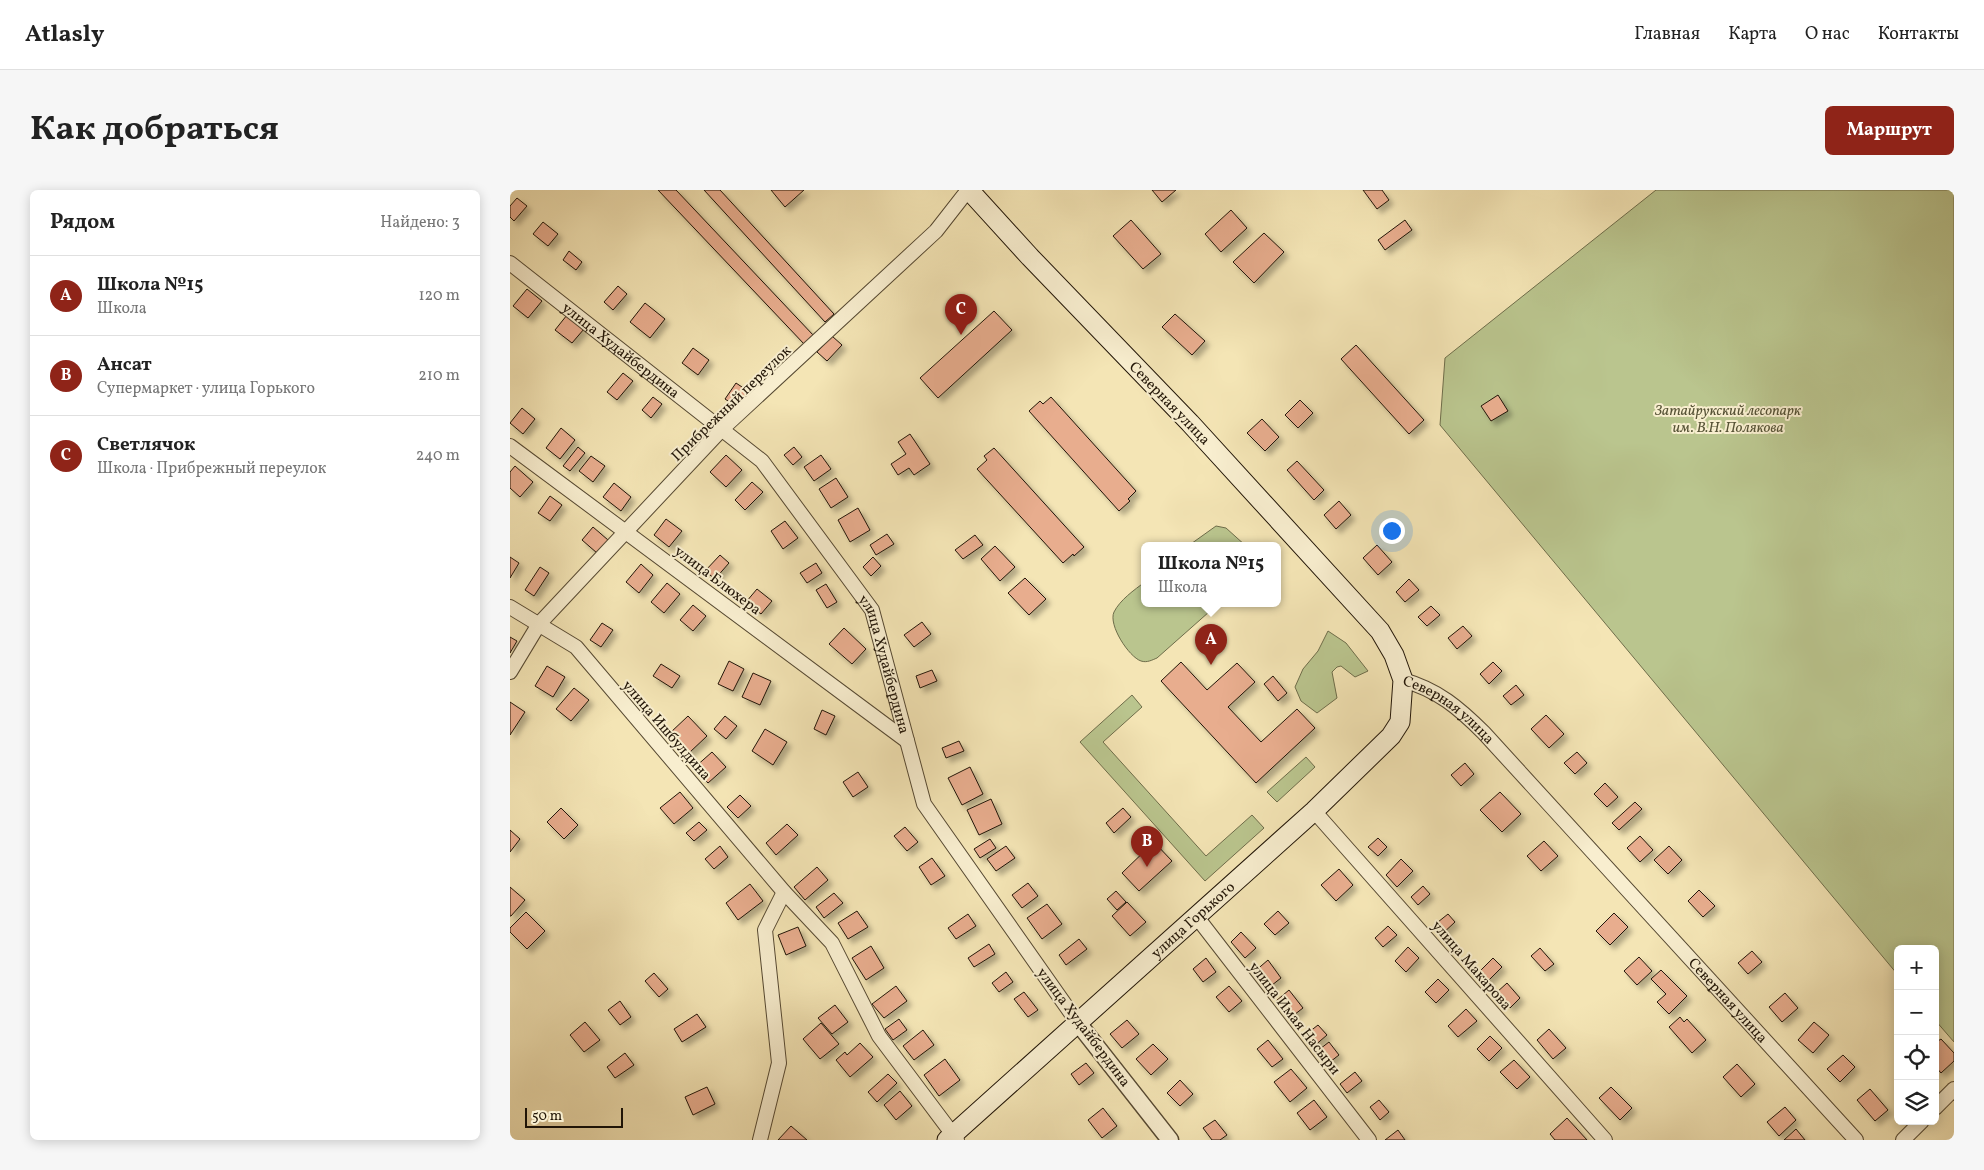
<!DOCTYPE html>
<html lang="ru">
<head>
<meta charset="utf-8">
<style>
  :root { --surface:#fff; --page:#f6f6f6; --text:#222; --muted:#767676; --line:#e0e0e0; --accent:#8f2418 }
  body { margin:0; font-family:Vollkorn,serif; background:var(--page); color:var(--text) }
  .controls { position:absolute; right:15px; bottom:15px; display:grid; overflow:hidden; border-radius:8px; box-shadow:0 2px 12px #0003 }
  .controls button { width:45px; height:45px; display:grid; place-items:center; padding:0; border:0; border-bottom:1px solid var(--line); background:var(--surface); color:var(--text); font:25px sans-serif }
  .scale { position:absolute; left:15px; bottom:12px; width:98px; box-sizing:border-box; padding-left:5px; border:2px solid #211507; border-top:0; font-size:14px; line-height:18px; white-space:nowrap; color:#211507; -webkit-text-stroke:4px #f8eecf; paint-order:stroke }
  .you { position:absolute; left:881px; top:340px; width:18px; height:18px; margin:-12px; border:4px solid #fff; border-radius:50%; background:#1a73e8; box-shadow:0 0 0 8px #1a73e833 }
  .badge { display:grid; place-items:center; width:32px; height:32px; border-radius:50%; background:var(--accent); color:#fff; font-size:16px; font-weight:700 }
  .pin { position:absolute; translate:-50% -41px; filter:drop-shadow(0 1px 2px #0008) }
  .pin::after { content:''; position:absolute; top:26px; width:18px; height:15px; background:inherit; clip-path:polygon(0 0,100% 0,50% 100%) }
  .popup { position:absolute; left:631px; top:352px; width:140px; height:65px; box-sizing:border-box; display:grid; place-content:center; border-radius:8px; background:var(--surface); filter:drop-shadow(0 1px 4px #0005); font-size:16px; white-space:nowrap; color:var(--muted) }
  .popup b { font-size:19px; color:var(--text) }
  .popup::after { content:''; position:absolute; left:50%; top:100%; margin-left:-10px; border:10px solid transparent; border-top-color:var(--surface) }
  .list { margin:0; padding:0; list-style:none }
  h2 { display:flex; justify-content:space-between; align-items:center; height:65px; margin:0; padding:0 20px; font-size:21px }
  h2 small { font-size:16px; font-weight:400; color:var(--muted) }
  .list li { display:grid; grid-template-columns:32px 1fr auto; gap:15px; align-items:center; box-sizing:border-box; height:80px; padding:0 20px; border-top:1px solid var(--line) }
  .list b { display:block; font-size:19px; white-space:nowrap }
  .list p { margin:0; font-size:16px; white-space:nowrap; color:var(--muted) }
  .list em { font-size:16px; font-style:normal; color:var(--muted) }
  .icon { flex:none; width:28px; height:28px; fill:none; stroke:currentColor; stroke-width:2; stroke-linecap:round; stroke-linejoin:round }
  .map { position:relative; flex:none; width:1444px; height:950px; overflow:hidden; border-radius:8px }
  header { display:flex; align-items:center; gap:30px; box-sizing:border-box; height:70px; padding:0 25px; background:var(--surface); border-bottom:1px solid var(--line) }
  header strong { font-size:24px }
  nav { display:flex; gap:28px; margin-inline-start:auto; font-size:18px }
  .intro { display:flex; align-items:center; justify-content:space-between; box-sizing:border-box; height:120px; padding:0 30px }
  h1 { margin:0; font-size:35px }
  .button { padding:12px 22px; border-radius:8px; background:var(--accent); color:#fff; font-size:18px; font-weight:700 }
  main { display:flex; gap:30px; padding:0 30px }
  aside { flex:1; background:var(--surface); border-radius:8px; box-shadow:0 2px 12px #0003 }
  .map>svg:first-child { display:block }
</style>
</head>
<body>
<header>
<strong>Atlasly</strong>
<nav><a>Главная</a><a>Карта</a><a>О нас</a><a>Контакты</a></nav>
</header>
<div class="intro"><h1>Как добраться</h1><a class="button">Маршрут</a></div>
<main>
<aside>
<h2>Рядом<small>Найдено: 3</small></h2>
<ul class="list">
<li><span class="badge">A</span><div><b>Школа №15</b><p>Школа</p></div><em>120 m</em></li>
<li><span class="badge">B</span><div><b>Ансат</b><p>Супермаркет · улица Горького</p></div><em>210 m</em></li>
<li><span class="badge">C</span><div><b>Светлячок</b><p>Школа · Прибрежный переулок</p></div><em>240 m</em></li>
</ul>
</aside>
<div class="map">
<svg width="1444" height="950" viewBox="0 0 1444 950">
  <defs>
    <filter id="shadow"><feDropShadow dx="4.5" dy="4.5" stdDeviation="2.5" flood-color="#0004"/></filter>
  </defs>
  <rect width="100%" height="100%" fill="#f4e5b5"/>
  <filter id="stains"><feTurbulence type="fractalNoise" baseFrequency=".004" numOctaves="4"/><feColorMatrix values="0 0 0 0 .2 0 0 0 0 .09 0 0 0 0 .02 0 0 0 .5 -.17"/></filter>
  <radialGradient id="worn" r=".72"><stop offset=".6" stop-color="#630" stop-opacity="0"/><stop offset="1" stop-color="#630" stop-opacity=".3"/></radialGradient>
  <path fill="#bac58e" stroke="#6e6d4a" d="M1146 0H1444V852L1425 830V759H1388V785L930 235 935 168Z
    M706 336 716 338 736 356H678Z
    M635 392V414H708L647 468C642 470 637 473 631 471 619 467 598 435 604 422 610 410 624 400 635 392Z
    M818 441 836 453 858 481 845 487 831 476 827 477 822 482 827 508 807 523 791 511 785 497 793 479 808 461Z
    M622 505 632 517 593 552 696 666 742 625 754 638 695 691 570 552Z
    M796 567 805 577 767 612 757 602Z"/>
  <path fill="#e8ad8e" stroke="#211507" filter="url(#shadow)" d="M148 0H166L304 146 295 155Z
    M194 0H210L324 124 315 132Z
    M261 0H294L275 17Z
    M642 0H666L652 12Z
    M853 0H872L879 10 867 19Z
    M7 8 17 16 4 31 0 27V16Z
    M721 20 737 38 711 62 695 44Z
    M621 30 651 64 633 79 603 46Z
    M895 30 902 40 875 60 868 50Z
    M33 32 48 44 38 56 23 44Z
    M754 43 774 62 744 93 723 72Z
    M59 61 72 72 66 80 53 70Z
    M108 96 117 104 103 120 94 112Z
    M17 99 32 111 18 128 3 116Z
    M135 113 155 129 140 148 120 132Z
    M484 121 502 140 428 208 410 188Z
    M665 124 695 151 682 165 652 137Z
    M57 125 74 139 62 153 45 140Z
    M322 146 332 155 317 171 307 162Z
    M846 155 914 230 899 244 831 169Z
    M183 158 199 170 188 185 172 173Z
    M113 183 123 191 107 210 97 202Z
    M226 193 241 203 230 219 215 209Z
    M988 205 998 221 981 231 971 216Z
    M143 207 152 214 141 228 132 220Z
    M541 207 626 301 618 309 620 311 609 321 519 221 530 211 533 214Z
    M790 210 803 223 788 238 775 225Z
    M12 218 25 229 13 244 0 233Z
    M752 229 769 247 755 261 737 243Z
    M51 238 65 250 50 269 36 258Z
    M186 243 195 251 182 265 173 257Z
    M400 244 420 274 404 285 399 278 388 285 381 274 396 264 388 252Z
    M68 257 75 263 60 281 53 276Z
    M284 257 292 267 283 275 274 265Z
    M484 258 574 357 564 366 563 364 553 373 467 279 477 270 474 266Z
    M216 265 232 280 216 297 200 282Z
    M311 265 321 279 304 291 294 277Z
    M81 266 95 276 83 292 69 281Z
    M787 271 814 300 804 310 777 280Z
    M5 276 23 292 10 307 0 298V282Z
    M326 288 338 307 321 318 309 299Z
    M242 292 253 302 235 320 225 310Z
    M104 293 121 307 111 321 93 307Z
    M40 306 52 315 40 331 28 323Z
    M829 311 841 325 826 339 814 325Z
    M348 318 360 340 340 352 328 330Z
    M156 329 172 341 159 357 144 345Z
    M275 331 288 348 273 359 261 341Z
    M83 337 98 350 87 363 72 350Z
    M377 344 384 354 366 365 360 355Z
    M465 345 473 355 453 369 445 360Z
    M867 355 882 372 868 385 853 368Z
    M485 356 505 377 490 391 471 369Z
    M210 365 219 373 205 389 195 381Z
    M0 367 9 373 0 388Z
    M363 367 371 376 361 386 353 377Z
    M306 373 312 383 297 393 290 383Z
    M131 374 143 385 129 403 116 392Z
    M30 377 39 383 24 406 15 400Z
    M515 388 536 409 519 425 498 403Z
    M899 389 909 400 895 412 886 402Z
    M157 393 170 404 154 423 141 412Z
    M316 394 327 412 317 418 306 400Z
    M247 399 262 411 251 424 236 412Z
    M183 415 196 426 183 441 170 430Z
    M921 416 930 425 917 436 908 427Z
    M412 432 421 444 404 457 394 445Z
    M92 433 103 440 91 457 80 450Z
    M953 436 962 446 947 459 938 448Z
    M334 438 356 459 342 474 319 454Z
    M0 447 7 451 0 463Z
    M219 471 234 479 223 501 208 494Z
    M671 472 697 500 727 473 745 492 718 517 751 552 787 519 805 538 746 593 651 491Z
    M983 472 992 481 979 494 970 484Z
    M151 474 170 486 162 498 143 486Z
    M37 476 55 487 43 507 25 496Z
    M422 480 427 491 410 498 406 486Z
    M243 483 261 491 250 515 232 507Z
    M763 486 777 503 768 511 754 494Z
    M1006 495 1014 505 1001 515 993 506Z
    M64 498 79 510 61 531 46 519Z
    M0 512 15 522 0 545Z
    M312 520 325 526 316 545 304 539Z
    M1036 525 1054 544 1039 558 1021 539Z
    M178 526 197 546 179 563 160 543Z
    M215 526 227 536 216 549 204 539Z
    M255 539 277 552 263 575 242 561Z
    M449 551 454 561 436 568 432 558Z
    M202 562 216 577 198 593 184 578Z
    M1067 562 1077 573 1065 584 1054 573Z
    M955 573 964 584 951 596 941 585Z
    M460 577 473 604 452 615 438 588Z
    M348 582 358 597 343 607 333 592Z
    M1095 593 1108 607 1097 617 1084 604Z
    M170 602 183 618 164 634 150 618Z
    M990 602 1011 624 992 642 970 620Z
    M230 605 241 616 228 628 217 617Z
    M481 609 492 634 469 645 457 620Z
    M1125 612 1132 619 1109 640 1102 633Z
    M51 618 68 635 54 649 37 632Z
    M613 618 621 627 604 643 596 633Z
    M189 632 197 640 184 651 176 643Z
    M277 634 288 645 266 665 256 653Z
    M395 637 408 652 397 661 384 646Z
    M0 640 10 649 0 662Z
    M1130 646 1143 660 1130 672 1117 658Z
    M868 648 877 657 868 666 858 657Z
    M480 649 486 658 470 668 464 659Z
    M1034 651 1048 666 1031 681 1017 666Z
    M644 652 662 671 629 701 612 683Z
    M210 656 218 667 204 679 195 669Z
    M496 656 505 668 486 681 477 669Z
    M1159 656 1172 670 1158 684 1144 670Z
    M422 668 435 686 421 695 409 677Z
    M891 669 903 681 887 697 876 685Z
    M307 677 318 690 295 710 284 697Z
    M829 679 843 695 826 711 811 695Z
    M518 693 528 706 512 718 502 705Z
    M240 694 253 711 228 730 216 713Z
    M913 696 920 704 908 715 901 707Z
    M0 697 15 710 1 726H0Z
    M1189 700 1205 716 1193 727 1178 711Z
    M606 701 616 712 607 720 597 709Z
    M324 703 333 713 314 728 306 717Z
    M617 712 636 732 620 746 602 726Z
    M537 714 552 734 532 749 517 728Z
    M347 721 358 737 338 749 328 733Z
    M768 721 779 733 765 745 754 734Z
    M16 722 35 741 17 759 0 742V738Z
    M1104 723 1118 737 1100 755 1086 741Z
    M458 724 466 736 446 749 438 738Z
    M938 724 945 732 931 745 923 736Z
    M878 736 887 745 873 757 865 748Z
    M288 737 296 756 276 765 268 745Z
    M731 742 746 758 735 768 721 752Z
    M569 749 577 759 556 775 549 765Z
    M479 754 485 764 464 777 458 768Z
    M361 756 374 778 356 790 342 768Z
    M898 757 909 768 896 782 885 771Z
    M1030 758 1044 774 1035 781 1021 766Z
    M1242 761 1252 772 1238 784 1228 773Z
    M1129 767 1142 781 1127 795 1114 781Z
    M696 768 706 782 693 792 683 779Z
    M983 768 992 777 977 792 968 783Z
    M758 770 771 788 757 799 744 782Z
    M1151 780 1177 806 1159 824 1147 812 1156 804 1141 789Z
    M496 782 503 792 489 802 482 793Z
    M144 783 158 799 149 807 135 791Z
    M928 789 939 800 926 813 915 802Z
    M997 793 1010 808 1000 818 986 803Z
    M386 796 397 811 374 828 362 814Z
    M719 796 732 811 719 822 706 807Z
    M779 800 793 818 780 828 766 811Z
    M514 802 528 820 518 827 504 809Z
    M1275 803 1288 818 1272 832 1259 817Z
    M110 811 121 827 110 835 98 820Z
    M325 815 338 832 322 844 308 828Z
    M956 819 967 831 948 847 938 836Z
    M187 824 196 837 172 852 164 839Z
    M1170 827 1174 832 1177 829 1196 850 1182 863 1159 837Z
    M389 829 397 840 383 850 375 839Z
    M617 830 629 844 612 858 600 844Z
    M75 832 90 850 74 862 60 845Z
    M1304 832 1319 845 1303 863 1288 850Z
    M311 833 329 854 310 869 293 849Z
    M808 835 817 845 803 857 794 846Z
    M1039 839 1056 858 1043 869 1027 850Z
    M413 840 424 855 404 870 393 856Z
    M980 846 992 858 979 871 967 859Z
    M1431 849 1444 863V871L1431 883 1425 876V853Z
    M758 850 773 869 762 877 747 859Z
    M819 852 829 865 816 875 806 862Z
    M350 853 363 867 340 887 326 870 335 862 337 865Z
    M643 854 658 869 641 885 626 869Z
    M115 863 124 875 105 888 97 877Z
    M1333 865 1345 877 1330 892 1317 879Z
    M435 869 450 890 429 906 414 885Z
    M1004 870 1020 887 1007 899 990 882Z
    M576 873 584 883 569 895 561 884Z
    M1227 874 1245 894 1231 907 1213 887Z
    M781 879 797 898 780 912 764 892Z
    M845 882 852 891 837 903 830 894Z
    M378 884 387 893 367 912 358 902Z
    M670 890 683 904 670 916 657 903Z
    M197 897 205 914 183 925 175 907Z
    M1101 897 1122 918 1110 930 1089 908Z
    M1360 899 1378 920 1365 931 1347 910Z
    M390 901 402 916 386 930 374 915Z
    M804 910 817 927 800 940 787 923Z
    M869 910 879 922 870 930 860 917Z
    M1275 917 1286 930 1269 946 1257 932Z
    M593 918 607 936 592 948 578 930Z
    M1057 928 1077 950H1045L1040 944Z
    M705 930 717 945 710 950H702L693 938Z
    M281 936 297 950H268Z
    M1286 939 1295 950H1274Z
    M888 940 895 950H875Z"/>
  <g fill="none" stroke-linecap="round" stroke-linejoin="round">
    <defs>
      <g id="minor">
        <path id="s1" d="M0 73 252 271 362 420 414 614 568 833"/>
        <path d="M0 256 397 551"/>
        <path d="M0 417 66 457 274 702 322 753 369 846 447 950"/>
        <path d="M0 482 29 434 212 239 426 41 458 0"/>
        <path id="s2" d="M893 490C928 500 949 518 974 543L1346 950"/>
        <path d="M804 621 1095 950"/>
        <path d="M686 726 859 950"/>
        <path d="M1425 918 1444 899"/>
        <path d="M250 950 269 873 255 740 274 702"/>
        <path d="M1393 950 1412 931"/>
      </g>
      <path id="tertiary" d="M568 833 660 950"/>
      <g id="secondary">
        <path id="s3" d="M437 950 804 621 881 546 890 532 893 490 884 465 870 441 680 233 520 67 459 0"/>
      </g>
    </defs>
    <use href="#minor" stroke="#564932" stroke-width="16"/>
    <use href="#tertiary" stroke="#564932" stroke-width="19"/>
    <use href="#secondary" stroke="#211507" stroke-width="21"/>
    <use href="#minor" stroke="#f8eecf" stroke-width="14"/>
    <use href="#tertiary" stroke="#f8eecf" stroke-width="16"/>
    <use href="#secondary" stroke="#f8eecf" stroke-width="19"/>
  </g>
  <g text-anchor="middle" stroke-width="4" stroke-linejoin="round" paint-order="stroke">
    <g font-size="15" fill="#211507" stroke="#f8eecf">
      <text dy="5" stroke="none"><textPath href="#s1" startOffset="141">улица Худайбердина</textPath></text>
      <text transform="translate(221 213) rotate(-44)" y="5">Прибрежный переулок</text>
      <text transform="translate(660 213) rotate(46)" y="5">Северная улица</text>
      <text transform="translate(208 390) rotate(37)" y="5">улица Блюхера</text>
      <text dy="5" stroke="none"><textPath href="#s1" startOffset="561">улица Худайбердина</textPath></text>
      <text dy="5" stroke="none"><textPath href="#s2" startOffset="55">Северная улица</textPath></text>
      <text transform="translate(157 540) rotate(49)" y="5">улица Ишбулдина</text>
      <text dy="5" stroke="none"><textPath href="#s3" startOffset="330">улица Горького</textPath></text>
      <text transform="translate(962 775) rotate(49)" y="5">улица Макарова</text>
      <text dy="5" stroke="none"><textPath href="#s2" startOffset="460">Северная улица</textPath></text>
      <text transform="translate(785 828) rotate(52)" y="5">улица Имая Насыри</text>
      <text transform="translate(574 837) rotate(53)" y="5">улица Худайбердина</text>
    </g>
    <g font-size="15" font-style="italic" fill="#575336" stroke="#f8eecf">
      <text x="1218" y="225">Затайрукский лесопарк<tspan x="1218" dy="17">им. В.Н. Полякова</tspan></text>
    </g>
  </g>
  <rect width="100%" height="100%" filter="url(#stains)"/>
  <rect width="100%" height="100%" fill="url(#worn)"/>
</svg>
<div class="controls">
<button>+</button>
<button>−</button>
<button><svg class="icon" aria-label="locate" viewBox="0 0 24 24"><circle cx="12" cy="12" r="6"/><path d="M12 2v4M12 18v4M2 12h4M18 12h4"/></svg></button>
<button><svg class="icon" aria-label="layers" viewBox="0 0 24 24"><path d="M12 4l9 5-9 5-9-5zM3 14l9 5 9-5"/></svg></button>
</div>
<div class="scale">50 m</div>
<div class="you"></div>
<div class="pin badge" style="left:701px;top:475px">A</div>
<div class="popup"><b>Школа №15</b>Школа</div>
<div class="pin badge" style="left:637px;top:677px">B</div>
<div class="pin badge" style="left:451px;top:145px">C</div>
</div>
</main>
</body>
</html>
